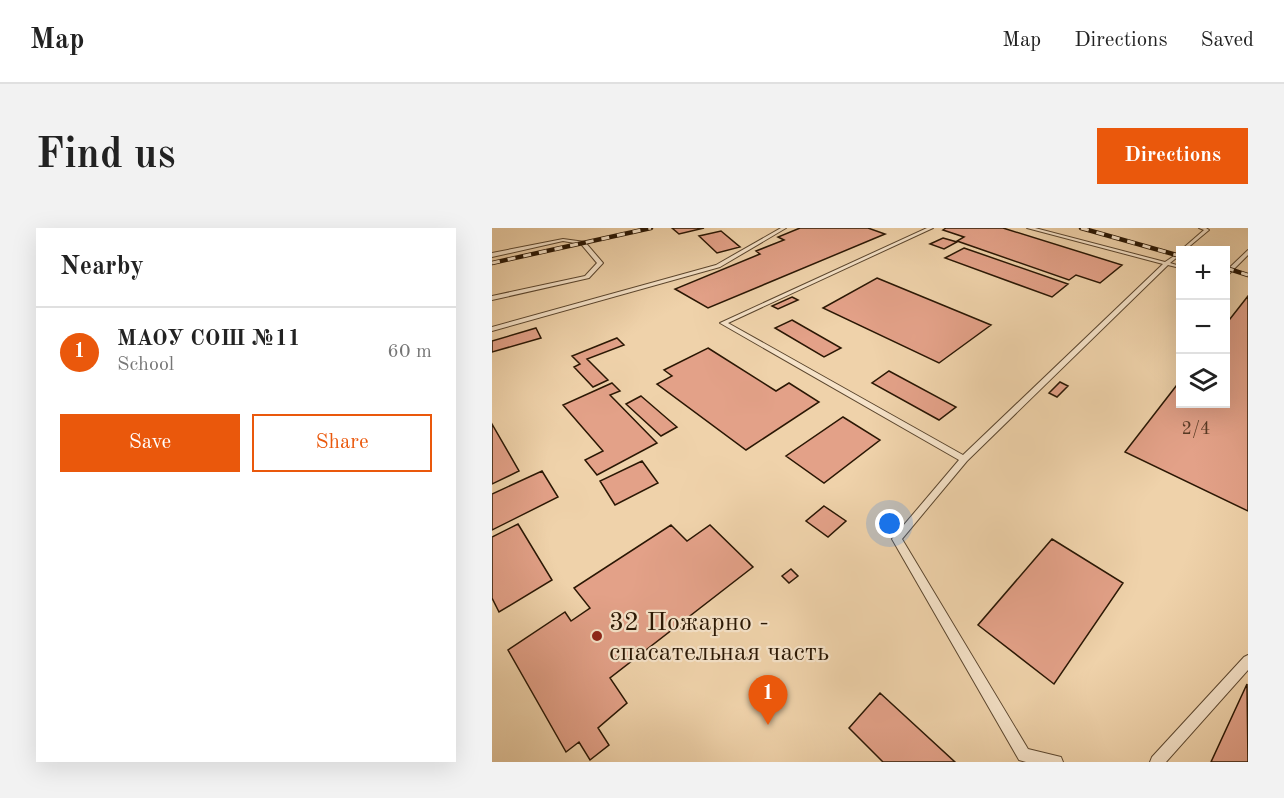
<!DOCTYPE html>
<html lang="en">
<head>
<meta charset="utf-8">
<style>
  :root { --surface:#fff; --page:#f2f2f2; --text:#222; --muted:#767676; --line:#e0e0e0; --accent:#ea580c }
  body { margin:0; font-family:"Old Standard TT",serif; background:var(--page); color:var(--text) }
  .controls { position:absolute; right:18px; top:18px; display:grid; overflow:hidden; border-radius:0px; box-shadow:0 6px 24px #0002 }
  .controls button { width:54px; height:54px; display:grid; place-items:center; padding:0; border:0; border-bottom:2px solid var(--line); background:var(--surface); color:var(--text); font:30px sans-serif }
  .you { position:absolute; left:398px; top:296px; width:21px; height:21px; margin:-15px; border:4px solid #fff; border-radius:50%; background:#1a73e8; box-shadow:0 0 0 9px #1a73e833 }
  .badge { display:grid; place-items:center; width:39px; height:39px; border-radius:50%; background:var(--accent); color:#fff; font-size:20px; font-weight:700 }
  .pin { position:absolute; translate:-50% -50px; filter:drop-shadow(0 2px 3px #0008) }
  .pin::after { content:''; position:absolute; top:32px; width:21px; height:18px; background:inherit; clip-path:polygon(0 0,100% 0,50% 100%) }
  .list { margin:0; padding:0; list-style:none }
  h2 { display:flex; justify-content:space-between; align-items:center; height:78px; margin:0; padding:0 24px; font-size:26px }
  h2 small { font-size:20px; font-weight:400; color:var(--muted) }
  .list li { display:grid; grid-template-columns:39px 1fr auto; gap:18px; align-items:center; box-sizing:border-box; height:90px; padding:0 24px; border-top:2px solid var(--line) }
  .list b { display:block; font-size:22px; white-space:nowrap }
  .list p { margin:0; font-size:20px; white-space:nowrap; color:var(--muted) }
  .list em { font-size:20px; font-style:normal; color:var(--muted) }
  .actions { display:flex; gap:12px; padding:18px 24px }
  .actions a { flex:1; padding:14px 0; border:2px solid var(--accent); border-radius:0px; text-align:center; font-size:21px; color:var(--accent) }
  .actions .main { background:var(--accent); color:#fff }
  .icon { flex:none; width:33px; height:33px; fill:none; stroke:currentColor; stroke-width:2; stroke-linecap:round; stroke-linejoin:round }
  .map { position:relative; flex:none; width:756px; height:534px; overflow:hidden; border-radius:0px }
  header { display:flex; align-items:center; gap:36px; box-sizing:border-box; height:84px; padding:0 30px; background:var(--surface); border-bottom:2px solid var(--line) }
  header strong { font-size:28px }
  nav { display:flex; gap:33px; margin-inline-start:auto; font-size:21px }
  .intro { display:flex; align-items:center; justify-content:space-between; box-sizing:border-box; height:144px; padding:0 36px }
  h1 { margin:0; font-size:42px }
  .button { padding:15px 27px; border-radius:0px; background:var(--accent); color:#fff; font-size:21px; font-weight:700 }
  main { display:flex; gap:36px; padding:0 36px }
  aside { flex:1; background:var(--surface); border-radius:0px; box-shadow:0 6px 24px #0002 }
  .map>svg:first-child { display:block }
</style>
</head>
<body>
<header>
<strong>Map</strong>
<nav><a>Map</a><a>Directions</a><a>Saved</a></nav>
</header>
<div class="intro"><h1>Find us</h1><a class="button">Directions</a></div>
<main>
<aside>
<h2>Nearby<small></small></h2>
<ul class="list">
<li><span class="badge">1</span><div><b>МАОУ СОШ №11</b><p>School</p></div><em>60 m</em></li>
</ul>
<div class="actions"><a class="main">Save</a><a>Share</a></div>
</aside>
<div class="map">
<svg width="756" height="534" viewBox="0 0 756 534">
  <rect width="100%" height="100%" fill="#efd2aa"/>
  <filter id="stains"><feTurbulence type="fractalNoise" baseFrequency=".00333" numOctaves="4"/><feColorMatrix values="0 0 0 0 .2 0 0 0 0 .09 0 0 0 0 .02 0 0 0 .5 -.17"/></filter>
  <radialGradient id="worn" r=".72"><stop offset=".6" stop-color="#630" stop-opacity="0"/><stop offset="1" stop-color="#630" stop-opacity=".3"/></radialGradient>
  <path fill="#e3a188" stroke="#2a1704" stroke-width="1.5" d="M180 0H212L187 6Z
    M308 0H376L393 6 216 80 183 61 268 26 264 23 292 12 286 9Z
    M454 0H511L630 37 608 55 584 47 577 52 465 13 472 9 451 2Z
    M229 3 248 19 225 25 207 8Z
    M451 10 465 14 452 21 438 16Z
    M472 20 576 56 560 69 453 30Z
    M385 50 499 97 447 135 331 80Z
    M756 68V283L633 224 688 153V176H734V96Z
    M300 69 306 72 286 81 280 78Z
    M300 92 349 120 332 129 283 100Z
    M44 100 49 110 0 124V113Z
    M125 110 132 117 95 131 116 152 101 159 82 139 88 136 80 128Z
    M216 120 284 163 297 155 327 174 254 222 165 156 180 148 172 142Z
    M397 143 464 179 447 192 380 155Z
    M568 154 576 158 565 169 557 165Z
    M120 155 128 163 118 167 165 215 105 247 93 232 111 223 71 177Z
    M149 168 185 199 169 208 134 176Z
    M351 189 388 212 332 255 294 228Z
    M0 196 27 243 0 256Z
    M150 233 166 255 123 277 108 253Z
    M50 243 66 269 0 302V266Z
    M332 278 354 293 336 309 314 293Z
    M26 296 60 352 7 384 0 370V309Z
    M179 297 195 313 218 297 261 339 118 450 135 475 106 500 117 517 98 532 87 514 74 524 16 422 73 384 79 393 98 380 82 360Z
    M560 311 631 355 562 456 486 397Z
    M299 341 306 348 297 355 290 348Z
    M755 456 756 534H719Z
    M388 465 463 534H391L357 500Z"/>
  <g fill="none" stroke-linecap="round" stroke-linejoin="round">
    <defs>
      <path id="service" d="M289 0H294L228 39 0 103V99L224 37Z
        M435 0H441L236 95 471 227 671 36 535 0H543L673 34 688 24V27L678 35 688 38V40L676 37 475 233 410 311 536 521 569 529 571 534H534L527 532 400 311 467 232 228 95Z
        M707 0H714L717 2 693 22H689L712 2Z
        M71 11 93 14 111 35 97 50 0 72V68L93 48 105 35 89 16 71 13 0 29V25Z
        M756 22V27L736 47 734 48V43Z
        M756 427V442L674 534H658L660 529 752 429Z"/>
    </defs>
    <use href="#service" stroke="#5b462e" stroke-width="2"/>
    <use href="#service" fill="#f5e2c8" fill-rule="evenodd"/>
    <defs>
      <path id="rail" d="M589 0 688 28
        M0 35 159 0
        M734 40 756 47"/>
    </defs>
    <use href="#rail" stroke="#2a1704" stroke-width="4.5"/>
    <use href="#rail" stroke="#f5e2c8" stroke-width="3" stroke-dasharray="8" stroke-linecap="butt"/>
  </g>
  <circle fill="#8f2418" stroke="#f5e2c8" stroke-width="2" cx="105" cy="408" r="6"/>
  <g text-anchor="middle" stroke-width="4.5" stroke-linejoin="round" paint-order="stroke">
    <g font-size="18" fill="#583a25">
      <text x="704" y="206">2/4</text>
    </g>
    <g font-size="26" fill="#2a1704" stroke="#f5e2c8" text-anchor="start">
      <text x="117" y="402">32 Пожарно -<tspan x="117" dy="30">спасательная часть</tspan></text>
    </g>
  </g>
  <rect width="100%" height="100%" filter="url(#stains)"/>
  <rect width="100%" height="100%" fill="url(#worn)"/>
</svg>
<div class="controls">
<button>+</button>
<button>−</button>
<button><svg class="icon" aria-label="layers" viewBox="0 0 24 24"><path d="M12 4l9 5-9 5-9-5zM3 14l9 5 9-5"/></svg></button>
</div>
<div class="you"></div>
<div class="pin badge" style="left:276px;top:497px">1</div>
</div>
</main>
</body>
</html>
